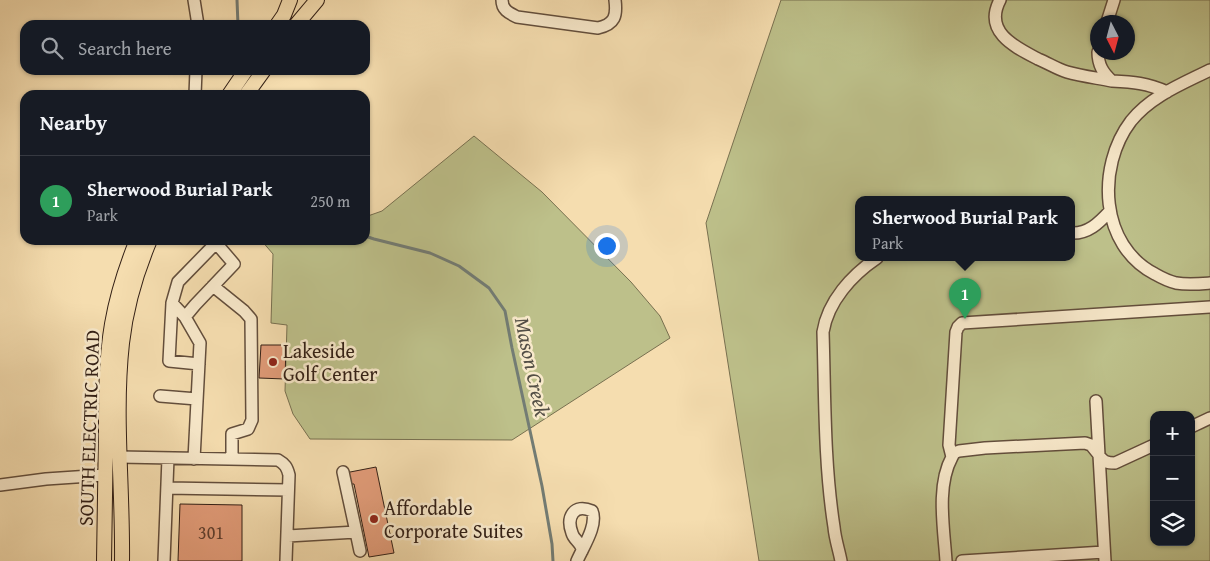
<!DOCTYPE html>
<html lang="en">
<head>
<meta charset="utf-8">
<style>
  :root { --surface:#171b24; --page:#20242c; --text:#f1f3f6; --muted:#9ea1a6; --line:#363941; --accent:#c59692 }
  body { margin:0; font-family:"Gentium Book Plus",serif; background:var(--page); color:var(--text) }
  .controls { position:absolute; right:15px; bottom:15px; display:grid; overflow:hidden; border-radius:10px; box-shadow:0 1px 4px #0004 }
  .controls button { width:45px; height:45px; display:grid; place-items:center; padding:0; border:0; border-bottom:1px solid var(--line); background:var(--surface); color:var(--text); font:25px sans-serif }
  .compass { position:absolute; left:1090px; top:15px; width:45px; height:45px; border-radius:50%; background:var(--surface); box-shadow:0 1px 4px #0004; rotate:174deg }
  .you { position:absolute; left:606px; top:245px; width:18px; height:18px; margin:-12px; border:4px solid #fff; border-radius:50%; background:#1a73e8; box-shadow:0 0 0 8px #1a73e833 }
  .badge { display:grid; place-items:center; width:32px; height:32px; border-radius:50%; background:var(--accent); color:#fff; font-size:16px; font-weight:700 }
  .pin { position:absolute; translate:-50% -41px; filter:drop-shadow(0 1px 2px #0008) }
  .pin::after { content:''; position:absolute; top:26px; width:18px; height:15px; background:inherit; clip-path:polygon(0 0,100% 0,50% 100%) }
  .popup { position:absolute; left:855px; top:196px; width:220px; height:65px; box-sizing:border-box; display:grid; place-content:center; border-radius:10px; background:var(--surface); filter:drop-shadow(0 1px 4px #0005); font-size:16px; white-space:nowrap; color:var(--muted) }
  .popup b { font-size:19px; color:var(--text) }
  .popup::after { content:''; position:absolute; left:50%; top:100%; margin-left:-10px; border:10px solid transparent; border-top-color:var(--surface) }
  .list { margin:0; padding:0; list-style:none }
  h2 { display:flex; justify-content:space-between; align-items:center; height:65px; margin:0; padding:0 20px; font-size:21px }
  h2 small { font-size:16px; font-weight:400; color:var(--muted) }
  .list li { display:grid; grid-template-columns:32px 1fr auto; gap:15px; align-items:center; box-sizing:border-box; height:90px; padding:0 20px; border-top:1px solid var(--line) }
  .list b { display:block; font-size:19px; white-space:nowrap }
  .list p { margin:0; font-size:16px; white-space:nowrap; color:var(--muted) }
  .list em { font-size:16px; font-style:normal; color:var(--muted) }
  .icon { flex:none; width:28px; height:28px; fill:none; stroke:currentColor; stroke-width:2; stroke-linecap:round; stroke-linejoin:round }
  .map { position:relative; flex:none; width:1210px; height:561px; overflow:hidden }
  .search { position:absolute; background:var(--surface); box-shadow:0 1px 4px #0004; left:20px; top:20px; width:350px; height:55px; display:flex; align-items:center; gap:12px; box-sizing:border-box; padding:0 18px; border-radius:15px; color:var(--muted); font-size:19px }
  .panel { position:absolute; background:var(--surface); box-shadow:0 1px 4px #0004; left:20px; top:90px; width:350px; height:155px; border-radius:15px }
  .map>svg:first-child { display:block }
</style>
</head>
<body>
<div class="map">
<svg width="1210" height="561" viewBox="0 0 1210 561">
  <rect width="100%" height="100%" fill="#f5ddaf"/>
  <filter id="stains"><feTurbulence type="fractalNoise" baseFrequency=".004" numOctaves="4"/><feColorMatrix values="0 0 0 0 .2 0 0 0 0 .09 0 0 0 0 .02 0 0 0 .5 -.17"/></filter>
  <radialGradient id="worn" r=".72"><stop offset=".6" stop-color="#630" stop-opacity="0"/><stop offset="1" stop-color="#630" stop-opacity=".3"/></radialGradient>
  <path fill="#bdc08a" stroke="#787050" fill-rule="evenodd" d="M781 0H1210V561H759L706 223ZM1098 22H1128V52H1098ZM859 200H1071V258H859ZM1154 415H1191V542H1154Z
    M474 136 542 192 631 282 660 316 670 338 512 440 310 439 293 414 285 391 287 325 271 323 273 254 261 240H365V217L382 211Z"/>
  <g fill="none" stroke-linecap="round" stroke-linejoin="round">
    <path stroke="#737c74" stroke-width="3" d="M237 0 238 25
      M365 236 374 239 430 253 459 266 489 288 505 311 512 348 542 486 552 544 553 561"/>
  </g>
  <path fill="#e29c79" stroke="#321f15" d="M261 345H286L285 379 259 378Z
    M376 467 394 553 369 557 354 484H348L345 473Z
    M180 504 242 505V561H178Z"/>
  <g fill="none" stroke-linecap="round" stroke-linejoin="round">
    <defs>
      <path id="minor" d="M194 0 198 25
        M502 0C502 10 509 13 517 17L598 28C615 24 617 16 615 0
        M1000 0C983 32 1015 47 1038 59 1048 63 1057 69 1067 72 1081 76 1097 78 1112 81 1103 73 1098 65 1098 52
        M1107 22 1114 0
        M1210 70C1182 84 1151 96 1131 121 1096 167 1100 246 1155 274 1162 278 1168 281 1176 283 1188 285 1198 284 1210 283
        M1112 81C1133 82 1147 83 1167 92
        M195 95 196 70
        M1071 233C1088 234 1099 223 1110 211
        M213 286 244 311 251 319 252 420 248 429 232 434V459
        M172 303 169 361 199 364
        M185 317 172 303 178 282 216 243 234 264 195 305 185 317 200 343 194 459
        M160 396 197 399
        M1096 401 1099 455C1103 462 1107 463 1115 463L1154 445
        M1191 427 1210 418
        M119 457 278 460C285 464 287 467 289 475L286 561
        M952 457 954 453 959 451 985 448 1085 443 1091 445 1099 455 1105 561
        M0 485 46 479 105 475
        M167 488 288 490
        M356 532 360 551
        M288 536 356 532 343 472
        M164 561 168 458
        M577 561C583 547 598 525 592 511 574 503 566 517 572 533 574 541 582 542 582 551
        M841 561C839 550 835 539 834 527 824 463 825 397 823 332 828 301 852 275 877 258
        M946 561C944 529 936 486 952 457L949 445 956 332 958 327 962 323 1210 307
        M962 561 1104 552"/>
      <path id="major" d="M277 25 284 15 290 0
        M296 25 317 0
        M229 95 246 70
        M246 95 264 70
        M104 561C105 518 105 474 106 431 106 395 106 359 112 324 117 295 126 267 137 240
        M122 561C123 488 114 415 122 343 126 308 136 273 150 240"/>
    </defs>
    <use href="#minor" stroke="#634e3c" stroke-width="14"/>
    <use href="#major" stroke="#321f15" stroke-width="16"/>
    <use href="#minor" stroke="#f8e9cb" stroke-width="11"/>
    <use href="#major" stroke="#f5ddaf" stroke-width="14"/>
  </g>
  <g fill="#8f2418" stroke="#f8e9cb" stroke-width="2">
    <circle cx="273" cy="362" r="5"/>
    <circle cx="374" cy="519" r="5"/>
  </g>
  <g text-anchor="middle" stroke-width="5" stroke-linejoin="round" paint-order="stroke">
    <g font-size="18" fill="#5e3e2e">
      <text x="211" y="539">301</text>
    </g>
    <g font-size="20" fill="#321f15" stroke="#f8e9cb" text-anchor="start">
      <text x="283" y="358">Lakeside<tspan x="283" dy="23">Golf Center</tspan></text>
      <text x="384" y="515">Affordable<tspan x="384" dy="23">Corporate Suites</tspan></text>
    </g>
    <g font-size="20" fill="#321f15" stroke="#f8e9cb">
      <text transform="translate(89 428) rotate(-88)" y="7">SOUTH ELECTRIC ROAD</text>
    </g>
    <g font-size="21" font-style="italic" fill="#534e45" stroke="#f8e9cb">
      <text transform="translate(532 367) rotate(78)" y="7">Mason Creek</text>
    </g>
  </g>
  <rect width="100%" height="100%" filter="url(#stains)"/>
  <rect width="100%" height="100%" fill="url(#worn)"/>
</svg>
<div class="controls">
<button>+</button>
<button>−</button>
<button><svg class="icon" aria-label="layers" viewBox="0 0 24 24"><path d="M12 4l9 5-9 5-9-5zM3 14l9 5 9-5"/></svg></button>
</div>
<svg class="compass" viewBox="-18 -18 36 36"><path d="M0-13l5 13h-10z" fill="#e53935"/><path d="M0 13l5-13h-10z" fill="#9ea1a6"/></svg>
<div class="you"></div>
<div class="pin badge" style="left:965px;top:319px;background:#2e9e5b">1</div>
<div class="popup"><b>Sherwood Burial Park</b>Park</div>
<div class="search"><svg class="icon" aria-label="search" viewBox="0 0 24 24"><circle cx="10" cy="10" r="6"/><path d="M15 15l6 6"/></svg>Search here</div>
<section class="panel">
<h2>Nearby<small></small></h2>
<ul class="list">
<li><span class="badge" style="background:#2e9e5b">1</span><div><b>Sherwood Burial Park</b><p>Park</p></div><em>250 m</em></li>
</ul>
</section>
</div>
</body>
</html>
